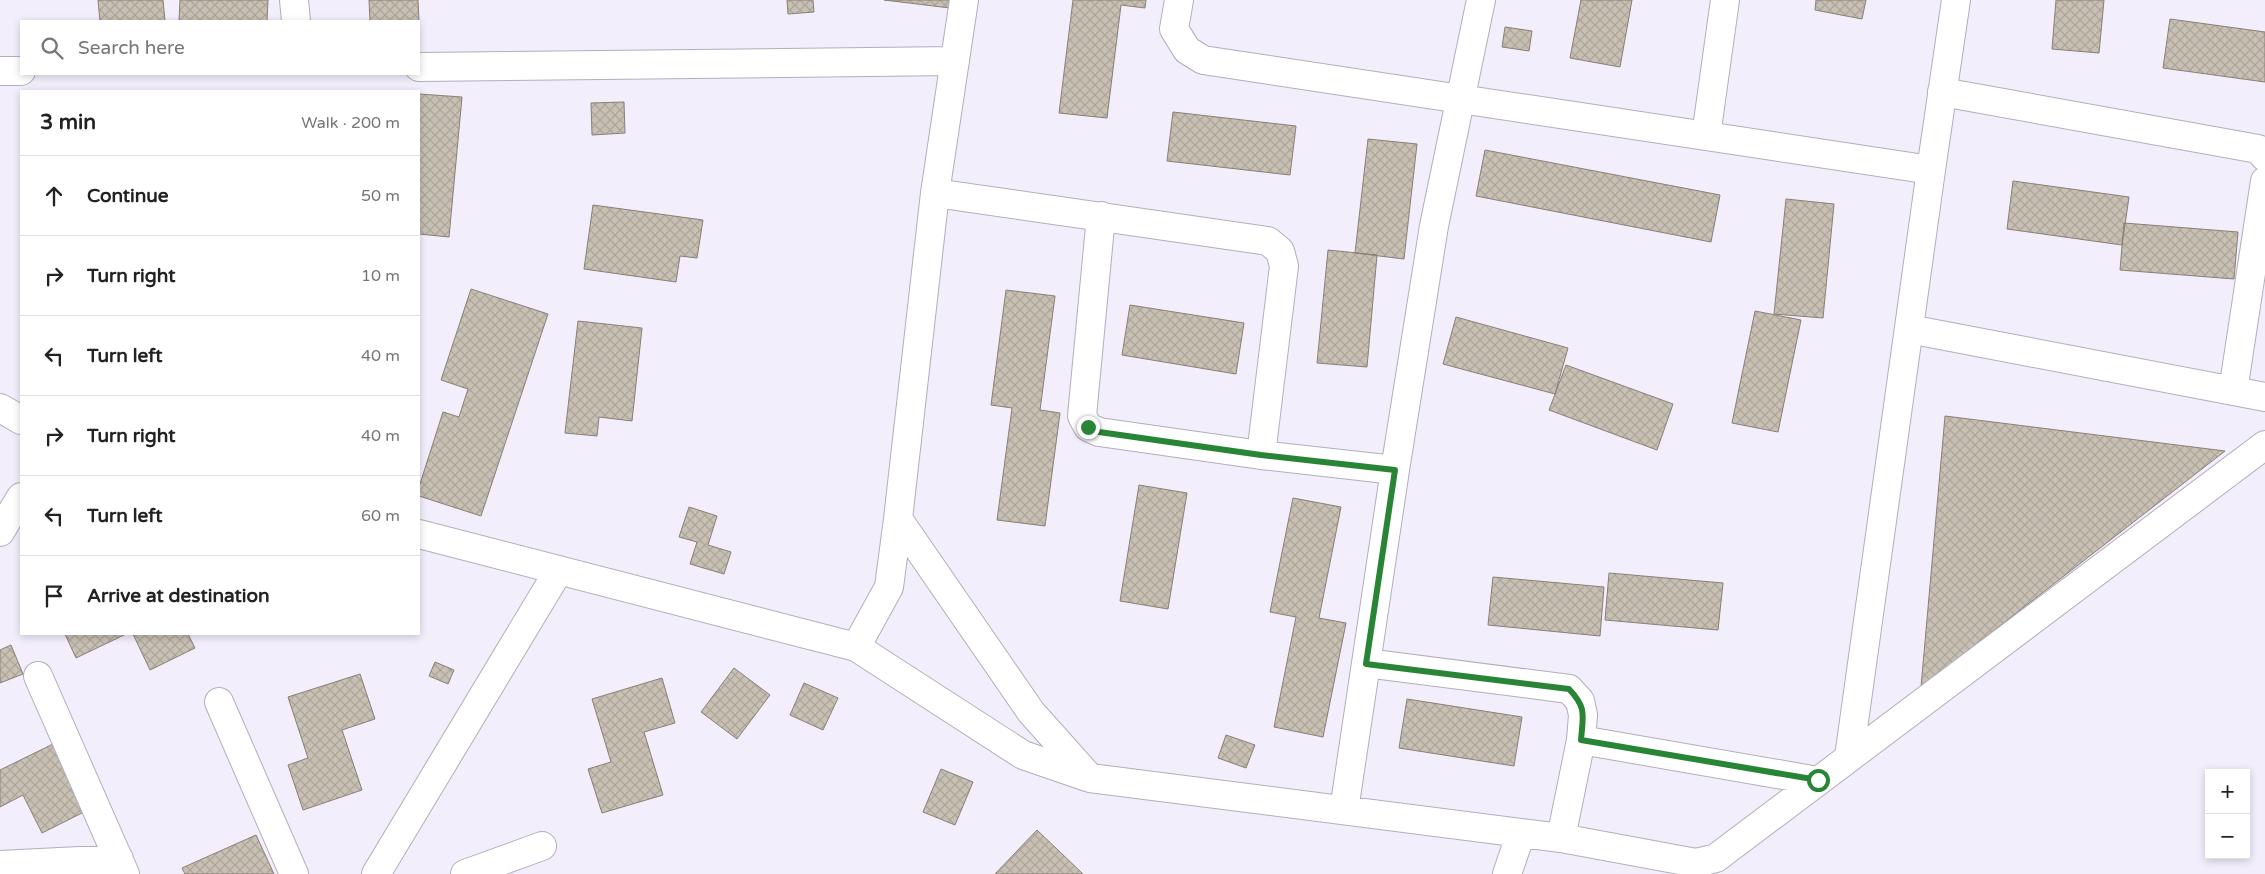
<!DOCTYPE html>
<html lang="en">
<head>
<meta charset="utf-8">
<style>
  :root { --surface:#fff; --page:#f2f2f2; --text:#222; --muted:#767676; --line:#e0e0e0 }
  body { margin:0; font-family:"Varela Round",sans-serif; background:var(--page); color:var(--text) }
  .controls { position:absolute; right:15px; bottom:15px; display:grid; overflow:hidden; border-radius:0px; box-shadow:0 2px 8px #0003 }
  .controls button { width:45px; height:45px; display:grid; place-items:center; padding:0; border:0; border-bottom:1px solid var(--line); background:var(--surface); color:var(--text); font:25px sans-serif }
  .stop { position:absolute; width:15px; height:15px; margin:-11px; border:4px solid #298536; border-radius:50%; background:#fff }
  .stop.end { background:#298536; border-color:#fff; box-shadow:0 1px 5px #0008 }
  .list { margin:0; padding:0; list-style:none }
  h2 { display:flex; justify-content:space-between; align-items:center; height:65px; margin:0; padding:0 20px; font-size:21px }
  h2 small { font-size:16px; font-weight:400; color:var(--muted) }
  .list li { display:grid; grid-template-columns:32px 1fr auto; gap:15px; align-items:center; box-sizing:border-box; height:80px; padding:0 20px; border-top:1px solid var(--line) }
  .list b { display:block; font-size:19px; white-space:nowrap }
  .list em { font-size:16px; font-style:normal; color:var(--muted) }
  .icon { flex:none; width:28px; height:28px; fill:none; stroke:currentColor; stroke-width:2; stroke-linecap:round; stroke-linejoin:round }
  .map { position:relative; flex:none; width:2265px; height:874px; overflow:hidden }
  .search { position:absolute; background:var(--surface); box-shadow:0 2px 8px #0003; left:20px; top:20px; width:400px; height:55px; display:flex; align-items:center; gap:12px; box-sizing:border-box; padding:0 18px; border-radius:0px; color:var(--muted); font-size:19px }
  .panel { position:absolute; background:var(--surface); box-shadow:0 2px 8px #0003; left:20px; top:90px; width:400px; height:545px; border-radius:0px }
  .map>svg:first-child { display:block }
</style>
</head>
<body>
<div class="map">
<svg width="2265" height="874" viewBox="0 0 2265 874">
  <defs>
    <pattern id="building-cross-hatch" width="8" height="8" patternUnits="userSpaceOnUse" patternTransform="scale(1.25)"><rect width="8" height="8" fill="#c9c0b4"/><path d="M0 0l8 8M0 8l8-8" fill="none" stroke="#ada59b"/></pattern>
  </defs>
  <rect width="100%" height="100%" fill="#f2eefc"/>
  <path fill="url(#building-cross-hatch)" stroke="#887f75" d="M98 0H163L165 21H100Z
    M180 0H268L267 21H179Z
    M369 0H418L419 21H370Z
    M787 0H813L814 12 788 14Z
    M884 0H951L950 8Z
    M1073 0H1146L1145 8 1121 5 1107 118 1059 113Z
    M1581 0H1632L1620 67 1570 58Z
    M1816 0H1866L1862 19 1815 10Z
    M2056 0H2104L2099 53 2052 49Z
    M2170 19 2265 32V82L2163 68Z
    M1505 27 1532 31 1529 51 1502 47Z
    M419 94 462 97 449 237 419 234Z
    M624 102 625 133 592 135 591 103Z
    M1173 112 1296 126 1290 175 1167 161Z
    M1368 139 1417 144 1404 259 1355 253Z
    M1485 150 1720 195 1711 242 1476 196Z
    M2013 181 2129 197 2122 245 2007 229Z
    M1786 199 1834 204 1823 318 1774 314Z
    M593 205 703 220 697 258 680 256 676 282 584 269Z
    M2124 223 2238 232 2234 279 2120 270Z
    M1328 250 1377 255 1367 367 1317 363Z
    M471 289 548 314 481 516 419 496V487L443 412 459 417 468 389 441 380Z
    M1006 290 1055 296 1040 410 1060 413 1045 526 997 520 1012 408 991 405Z
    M1130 305 1244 323 1236 374 1122 355Z
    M1755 311 1801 320 1778 432 1732 423Z
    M1456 317 1568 348 1555 394 1443 364Z
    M578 321 642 328 632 421 599 417 597 436 565 433Z
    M1566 365 1673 404 1657 450 1549 410Z
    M1945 416 2225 451 1921 687Z
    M1139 485 1187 493 1168 609 1120 601Z
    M1293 498 1341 507 1319 618 1346 623 1323 737 1274 727 1296 617 1270 612Z
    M689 507 717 516 708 545 731 552 724 574 690 564 697 542 679 537Z
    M1609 573 1723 583 1718 630 1605 620Z
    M1493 577 1604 587 1600 636 1488 625Z
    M65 634H126L76 658Z
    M133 634H188L195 648 150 670Z
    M11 645 23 674 0 683V650Z
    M435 662 454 670 448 684 429 676Z
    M734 668 770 695 737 739 701 712Z
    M360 674 375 719 342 730 362 790 303 810 288 765 308 758 288 697Z
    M662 678 675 723 644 732 663 795 602 813 588 769 611 762 592 699Z
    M804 683 838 698 823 730 790 715Z
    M1407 699 1522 717 1514 766 1399 748Z
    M1226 735 1255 745 1246 768 1218 758Z
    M53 744 86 811 42 833 23 795 0 807V770Z
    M941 769 973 782 955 825 923 812Z
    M1037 830 1083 874H995Z
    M256 835 274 874H185L182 868Z"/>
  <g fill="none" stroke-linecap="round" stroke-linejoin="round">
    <defs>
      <path id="minor" d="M294 0 296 21
        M964 0 935 193 898 519 1031 712 1090 778 1561 838 1696 863 1716 858 2265 445
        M1179 0 1174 29 1187 50 1203 60 1931 170 1849 757
        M419 67 955 61
        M0 71H21
        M1942 92 2258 149 2265 157
        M1706 136 1725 0
        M1931 170 1956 0
        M935 193 1268 241 1280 251 1284 266 1261 455 1395 470
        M1101 216 1082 416 1088 427 1099 432 1261 455
        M1909 329 2265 397
        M2233 391 2265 181
        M0 408 21 420
        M0 532 21 497
        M419 534 856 647 1023 755 1087 777
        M856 647 889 587 898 519
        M1366 663 1569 689 1580 701 1583 715 1581 740 1561 838
        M38 676 125 874
        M219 702 294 874
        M1581 740 1818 781
        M1344 810 1395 470 1434 226 1481 0
        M0 865 119 859
        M376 874 559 570
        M465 874 542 846
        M1507 874 1521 833"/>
    </defs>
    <use href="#minor" stroke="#b2aebb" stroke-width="30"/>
    <use href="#minor" stroke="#fff" stroke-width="28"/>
  </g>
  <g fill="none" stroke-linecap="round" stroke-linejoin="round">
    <path stroke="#298536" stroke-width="6" d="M1088 427 1099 432 1261 455 1395 470 1366 664 1569 689C1587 708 1583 715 1581 740L1818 780"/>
  </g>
</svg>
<div class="controls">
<button>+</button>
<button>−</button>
</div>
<div class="stop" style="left:1818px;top:780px"></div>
<div class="stop end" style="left:1088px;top:427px"></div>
<div class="search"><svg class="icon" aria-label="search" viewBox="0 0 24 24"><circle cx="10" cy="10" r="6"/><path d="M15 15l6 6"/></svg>Search here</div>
<section class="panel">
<h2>3 min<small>Walk · 200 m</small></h2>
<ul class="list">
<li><svg class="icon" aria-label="ahead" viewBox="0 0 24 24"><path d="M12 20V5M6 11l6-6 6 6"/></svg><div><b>Continue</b></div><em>50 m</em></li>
<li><svg class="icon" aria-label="right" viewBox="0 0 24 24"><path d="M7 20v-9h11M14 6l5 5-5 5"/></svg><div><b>Turn right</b></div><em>10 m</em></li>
<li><svg class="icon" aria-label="left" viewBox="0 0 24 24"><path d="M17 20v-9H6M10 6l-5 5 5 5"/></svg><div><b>Turn left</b></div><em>40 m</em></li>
<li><svg class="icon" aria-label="right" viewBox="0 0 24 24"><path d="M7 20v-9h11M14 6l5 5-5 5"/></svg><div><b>Turn right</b></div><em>40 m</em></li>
<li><svg class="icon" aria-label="left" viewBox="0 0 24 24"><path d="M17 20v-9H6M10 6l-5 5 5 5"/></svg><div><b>Turn left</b></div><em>60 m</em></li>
<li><svg class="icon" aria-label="arrive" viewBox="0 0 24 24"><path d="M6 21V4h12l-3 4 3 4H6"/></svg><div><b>Arrive at destination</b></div></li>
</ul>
</section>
</div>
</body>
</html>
